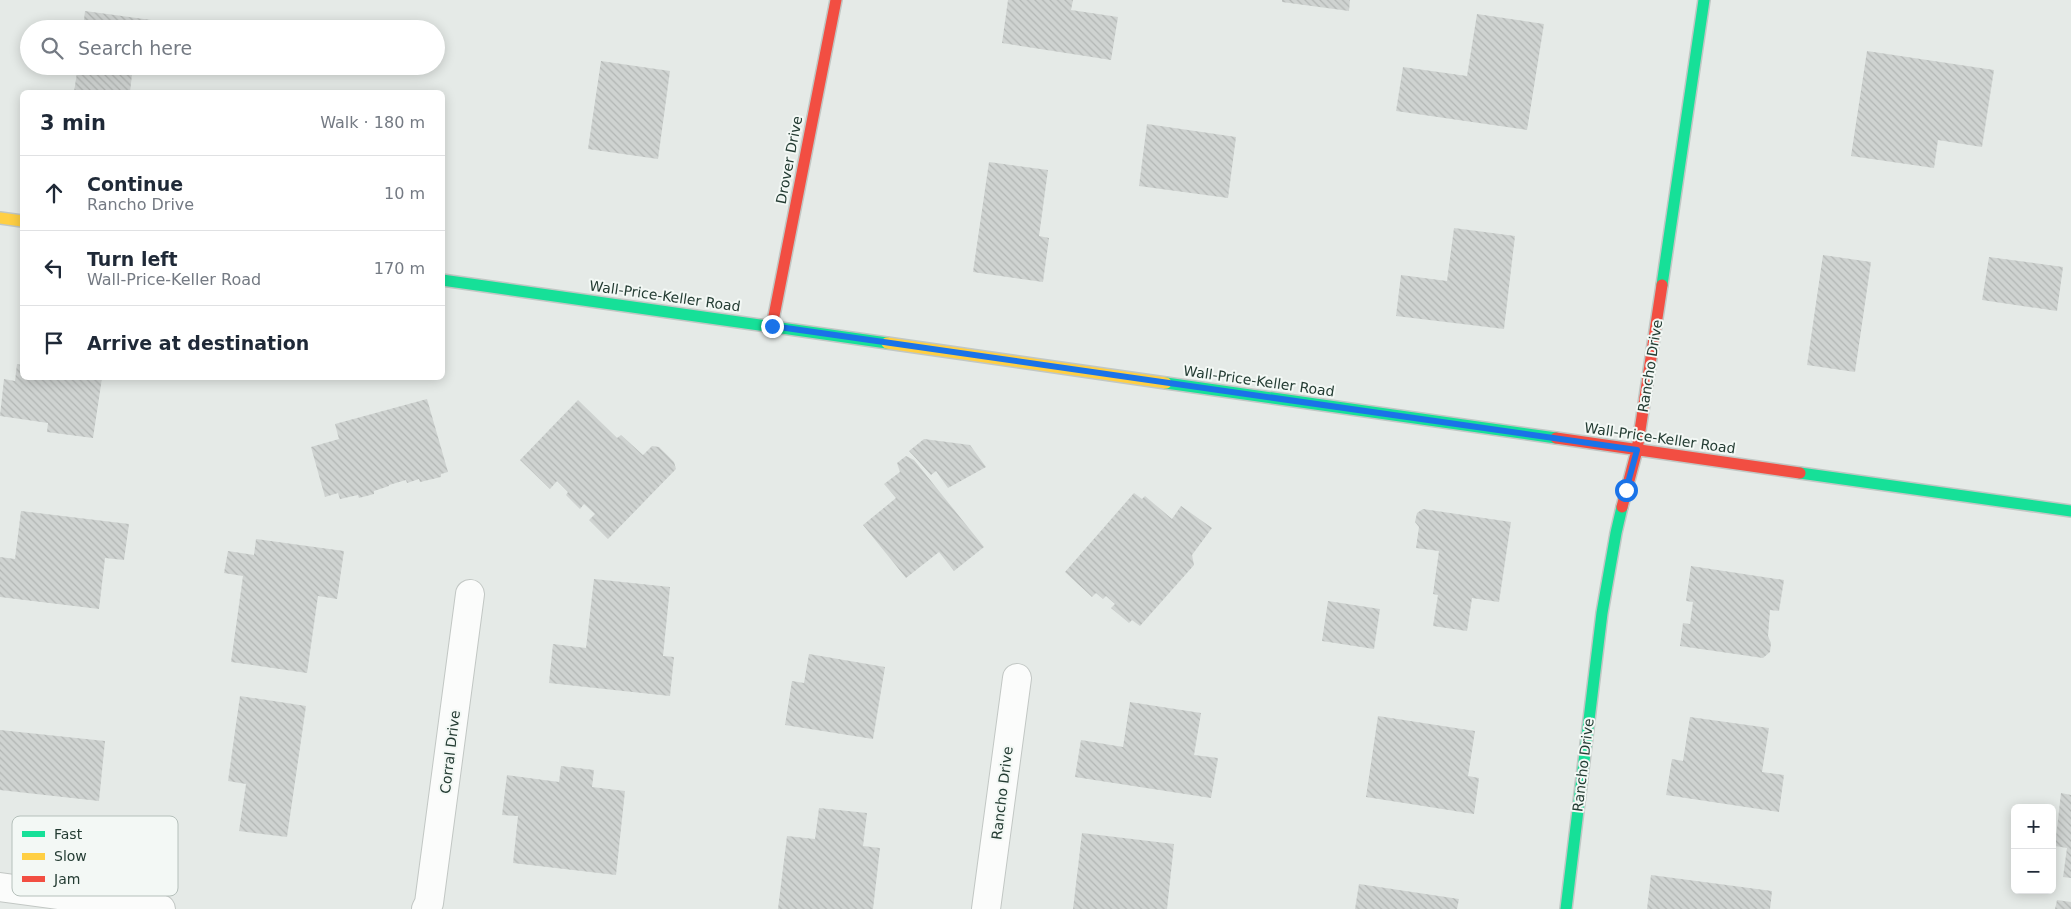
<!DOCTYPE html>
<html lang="en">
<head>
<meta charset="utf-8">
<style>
  :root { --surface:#fff; --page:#f6f6f7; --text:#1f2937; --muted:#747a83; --line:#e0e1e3 }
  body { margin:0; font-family:"DejaVu Sans",sans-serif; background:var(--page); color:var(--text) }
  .controls { position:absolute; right:15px; bottom:15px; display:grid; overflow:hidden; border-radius:8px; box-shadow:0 2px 12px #0003 }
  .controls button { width:45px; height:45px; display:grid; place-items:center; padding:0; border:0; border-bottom:1px solid var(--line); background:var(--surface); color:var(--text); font:25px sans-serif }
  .stop { position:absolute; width:15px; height:15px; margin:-11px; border:4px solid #1a73e8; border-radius:50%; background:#fff }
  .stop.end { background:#1a73e8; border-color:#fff; box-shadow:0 1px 5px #0008 }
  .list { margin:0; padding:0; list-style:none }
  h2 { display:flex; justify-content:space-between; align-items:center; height:65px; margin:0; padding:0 20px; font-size:21px }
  h2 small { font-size:16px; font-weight:400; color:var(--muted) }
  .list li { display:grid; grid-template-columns:32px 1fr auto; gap:15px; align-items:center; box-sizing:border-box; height:75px; padding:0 20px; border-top:1px solid var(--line) }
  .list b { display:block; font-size:19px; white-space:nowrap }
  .list p { margin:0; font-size:16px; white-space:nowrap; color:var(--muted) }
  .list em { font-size:16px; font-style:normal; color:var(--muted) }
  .icon { flex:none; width:28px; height:28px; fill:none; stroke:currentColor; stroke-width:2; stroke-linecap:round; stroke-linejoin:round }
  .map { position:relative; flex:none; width:2071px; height:909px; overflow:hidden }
  .search { position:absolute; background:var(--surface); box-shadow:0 2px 12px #0003; left:20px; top:20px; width:425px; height:55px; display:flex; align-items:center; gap:12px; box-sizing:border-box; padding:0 18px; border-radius:28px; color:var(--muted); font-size:19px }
  .panel { position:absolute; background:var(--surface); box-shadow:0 2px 12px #0003; left:20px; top:90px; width:425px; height:290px; border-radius:8px }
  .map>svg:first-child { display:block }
</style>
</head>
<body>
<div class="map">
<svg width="2071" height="909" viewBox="0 0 2071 909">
  <defs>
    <pattern id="building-back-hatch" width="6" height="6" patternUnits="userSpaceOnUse" patternTransform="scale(1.25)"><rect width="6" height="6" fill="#cfd3d1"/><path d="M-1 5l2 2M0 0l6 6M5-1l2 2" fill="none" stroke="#b2b6b4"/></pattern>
  </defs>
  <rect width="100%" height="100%" fill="#e5eae7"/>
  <path fill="url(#building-back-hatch)" d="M1008 0H1073L1071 10 1118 17 1111 60 1002 43Z
    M1282 0H1350L1349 11 1282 2Z
    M85 11 188 25V29H83Z
    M1477 14 1544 24 1527 130 1396 111 1403 67 1467 76Z
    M1867 51 1994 70 1982 147 1938 140 1934 168 1851 156Z
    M601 61 670 71 658 159 588 149Z
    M78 66H133L130 92H74Z
    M160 66H182V70Z
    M1147 124 1236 137 1228 198 1139 186Z
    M989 162 1048 170 1039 236 1049 238 1043 282 973 272Z
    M1454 228 1515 236 1504 329 1396 316 1401 275 1447 281Z
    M1823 255 1871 262 1855 372 1807 365Z
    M1989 257 2063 267 2057 311 1982 300Z
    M17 364 22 365V378H102L93 438 47 432 48 423 0 416 4 379 15 381Z
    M427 399 448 472 441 474V477L420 482 419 479 407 483 406 480 389 485V486L374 491V494L359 498 358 495 340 499 338 493 325 497 311 447 339 439 335 424Z
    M578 400 617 438 621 435 643 455 652 446 659 447 674 462 676 469 608 539 589 520 595 514 584 504 580 509 566 495 568 492 557 481 550 489 520 460Z
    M924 439 970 445 986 467 948 488 936 471 931 475 909 451Z
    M906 456 914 460 984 547 954 571 939 552 906 578 863 525 896 498 884 484 900 472 897 463Z
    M1134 493 1142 499 1145 496 1172 519 1181 506 1212 528 1192 555 1194 565 1140 626 1132 620 1129 623 1111 608 1115 604 1106 596 1103 599 1096 593 1092 597 1065 572Z
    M1423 509 1511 522 1499 602 1472 598 1467 631 1433 626 1438 595 1433 594 1439 551 1416 548 1419 527 1415 522 1417 513Z
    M21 511 129 524 124 560 105 558 99 609 0 597V557L15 559Z
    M256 539 344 551 337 599 318 596 307 673 231 662 243 576 224 573 228 551 254 555Z
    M1691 566 1784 580 1779 611 1770 610 1768 636 1771 643 1770 652 1763 658 1680 646 1683 623 1690 624 1693 602 1686 601Z
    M594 579 670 587 663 656 674 657 670 696 549 683 553 644 586 648Z
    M1328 601 1380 609 1374 649 1322 641Z
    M809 654 885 667 873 739 785 725 792 681 804 683Z
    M240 696 306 706 287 837 239 831 246 784 228 781Z
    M1130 702 1201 713 1194 755 1218 758 1211 798 1075 777 1081 740 1123 747Z
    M1378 716 1475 731 1468 776 1479 778 1474 814 1366 797Z
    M1690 717 1769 728 1762 772 1784 775 1779 812 1666 795 1672 759 1683 761Z
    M0 730 105 741 99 801 0 790Z
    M561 766 594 770 592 787 625 791 616 875 513 863 518 816 502 815 507 775 559 782Z
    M2061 793 2071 795V878L2063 877 2067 848 2055 846Z
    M819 808 867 813 863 846 880 848 873 909H778L787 836 815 839Z
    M1082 833 1174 844 1167 909H1073Z
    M1651 875 1772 891 1770 909H1647Z
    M1359 884 1459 899 1457 909H1355Z
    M2057 900 2071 902V909H2055Z"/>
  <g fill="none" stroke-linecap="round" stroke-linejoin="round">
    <defs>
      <path id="street" d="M0 887 161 909
        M426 909 429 903 470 594
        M986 909 1017 678"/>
      <path id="fast" d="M442 280 887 343
        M1662 285 1704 0
        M1166 383 1556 438
        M1800 473 2071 511
        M1566 909 1602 613 1616 533 1622 507"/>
      <path id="slow" d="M0 218 22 221
        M887 343 1166 383"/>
      <path id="jam" d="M772 326 836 0
        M1556 438 1800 473
        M1622 507 1637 450 1662 285"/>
    </defs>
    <use href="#street" stroke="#c2c7c4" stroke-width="30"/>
    <use href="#fast" stroke="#c1c7c4" stroke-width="14"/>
    <use href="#slow" stroke="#c1c7c4" stroke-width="14"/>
    <use href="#jam" stroke="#c1c7c4" stroke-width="14"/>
    <use href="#street" stroke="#fbfcfb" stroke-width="28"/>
    <use href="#fast" stroke="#16e098" stroke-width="11"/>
    <use href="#slow" stroke="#ffcf43" stroke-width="11"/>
    <use href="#jam" stroke="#f24e42" stroke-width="11"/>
  </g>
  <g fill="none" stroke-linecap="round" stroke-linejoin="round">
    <path stroke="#1a73e8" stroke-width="6" d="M772 326 1637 450 1626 490"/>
  </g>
  <g text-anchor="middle" stroke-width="4" stroke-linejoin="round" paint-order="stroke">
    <g font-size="14" fill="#243c33" stroke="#f3f8f5">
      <text transform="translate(789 160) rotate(-79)" y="5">Drover Drive</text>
      <text transform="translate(665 296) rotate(8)" y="5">Wall-Price-Keller Road</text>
      <text transform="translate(1650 366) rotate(-81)" y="5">Rancho Drive</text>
      <text transform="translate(1259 381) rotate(8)" y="5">Wall-Price-Keller Road</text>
      <text transform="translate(1660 438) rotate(8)" y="5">Wall-Price-Keller Road</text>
      <text transform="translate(450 752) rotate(-83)" y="5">Corral Drive</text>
      <text transform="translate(1583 765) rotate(-83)" y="5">Rancho Drive</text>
      <text transform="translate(1002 793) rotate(-83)" y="5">Rancho Drive</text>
    </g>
  </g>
  <rect x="12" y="816" width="166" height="80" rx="8" fill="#f3f8f5" stroke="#b5c0bb" stroke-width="1"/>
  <rect x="22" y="831" width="23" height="6" fill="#16e098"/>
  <rect x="22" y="853" width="23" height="7" fill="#ffcf43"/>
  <rect x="22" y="876" width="23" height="6" fill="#f24e42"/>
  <g font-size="14" fill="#243c33">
    <text x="54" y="839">Fast</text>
    <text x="54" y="861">Slow</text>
    <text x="54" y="884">Jam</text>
  </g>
</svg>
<div class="controls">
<button>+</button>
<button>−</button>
</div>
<div class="stop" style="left:1626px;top:490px"></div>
<div class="stop end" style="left:772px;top:326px"></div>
<div class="search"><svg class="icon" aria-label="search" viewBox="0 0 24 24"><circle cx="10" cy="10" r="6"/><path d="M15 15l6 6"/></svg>Search here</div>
<section class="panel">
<h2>3 min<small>Walk · 180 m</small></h2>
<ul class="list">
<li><svg class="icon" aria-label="ahead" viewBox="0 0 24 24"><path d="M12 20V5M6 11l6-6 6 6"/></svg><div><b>Continue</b><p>Rancho Drive</p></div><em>10 m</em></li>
<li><svg class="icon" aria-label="left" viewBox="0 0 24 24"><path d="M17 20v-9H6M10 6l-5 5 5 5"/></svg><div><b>Turn left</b><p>Wall-Price-Keller Road</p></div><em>170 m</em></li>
<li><svg class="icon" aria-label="arrive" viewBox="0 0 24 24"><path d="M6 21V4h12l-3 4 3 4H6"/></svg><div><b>Arrive at destination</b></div></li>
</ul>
</section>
</div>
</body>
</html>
